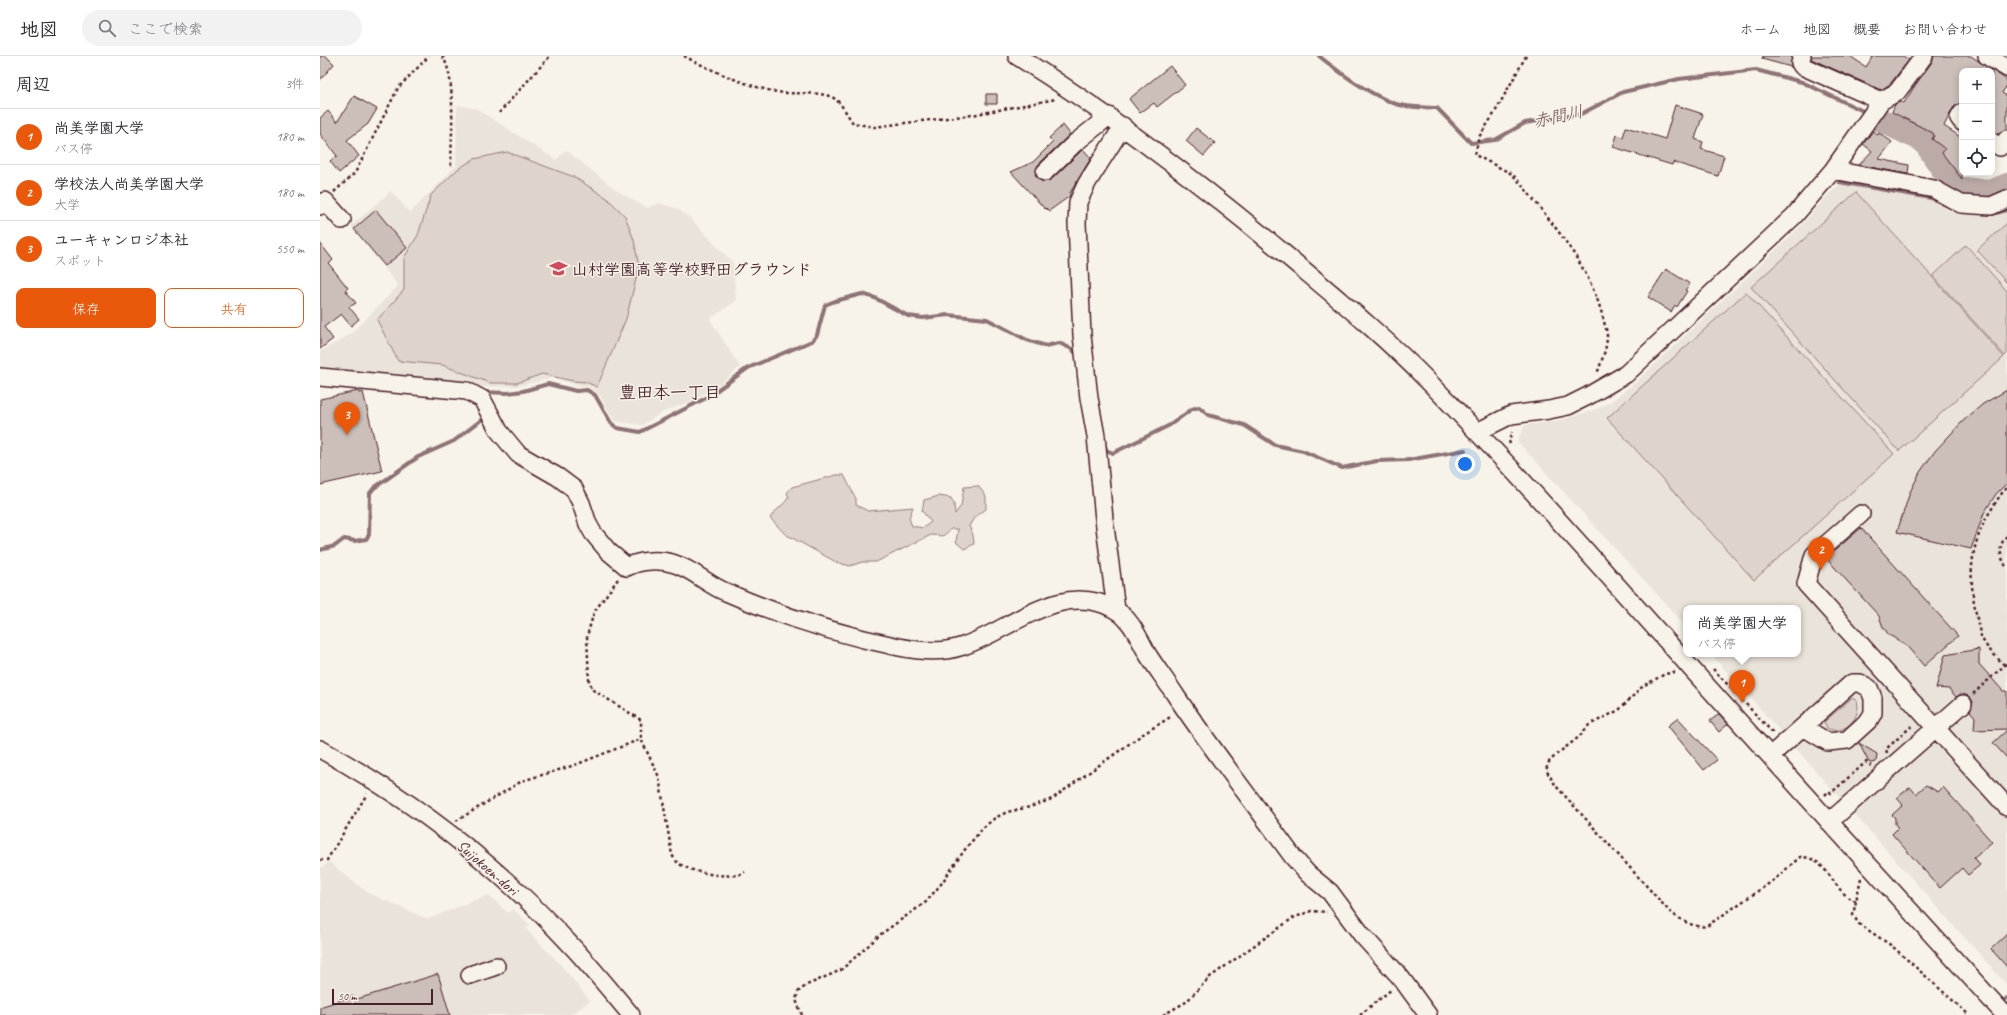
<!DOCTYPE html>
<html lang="ja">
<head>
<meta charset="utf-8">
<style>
  :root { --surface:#fff; --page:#f2f2f3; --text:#2b2b33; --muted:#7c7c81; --line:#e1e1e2; --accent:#ea580c }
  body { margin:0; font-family:Caveat,"Klee One",sans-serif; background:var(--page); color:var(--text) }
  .controls { position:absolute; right:12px; top:12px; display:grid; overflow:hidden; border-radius:8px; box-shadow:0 2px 10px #0003 }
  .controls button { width:36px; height:36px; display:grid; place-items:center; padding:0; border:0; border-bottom:1px solid var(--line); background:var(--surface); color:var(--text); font:20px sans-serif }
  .scale { position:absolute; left:12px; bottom:10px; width:101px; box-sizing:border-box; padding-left:4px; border:2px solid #4a1f2b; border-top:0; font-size:11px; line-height:14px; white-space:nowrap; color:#4a1f2b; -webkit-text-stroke:3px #f7f3e8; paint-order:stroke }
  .you { position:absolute; left:1145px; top:408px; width:14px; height:14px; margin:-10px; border:3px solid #fff; border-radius:50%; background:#1a73e8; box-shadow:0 0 0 6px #1a73e833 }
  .badge { display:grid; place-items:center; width:26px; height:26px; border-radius:50%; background:var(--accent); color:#fff; font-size:13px; font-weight:700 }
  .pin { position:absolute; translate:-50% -33px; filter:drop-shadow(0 1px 2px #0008) }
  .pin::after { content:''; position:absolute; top:21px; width:14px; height:12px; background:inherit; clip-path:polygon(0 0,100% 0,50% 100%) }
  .popup { position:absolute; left:1363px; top:549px; width:118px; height:52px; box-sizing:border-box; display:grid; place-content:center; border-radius:8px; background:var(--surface); filter:drop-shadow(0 1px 3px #0005); font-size:13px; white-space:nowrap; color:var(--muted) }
  .popup b { font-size:15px; color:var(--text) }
  .popup::after { content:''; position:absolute; left:50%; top:100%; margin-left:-8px; border:8px solid transparent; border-top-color:var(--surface) }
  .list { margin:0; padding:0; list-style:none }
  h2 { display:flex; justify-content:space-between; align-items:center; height:52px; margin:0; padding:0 16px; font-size:17px }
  h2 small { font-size:13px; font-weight:400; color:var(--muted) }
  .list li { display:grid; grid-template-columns:26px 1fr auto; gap:12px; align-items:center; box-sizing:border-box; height:56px; padding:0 16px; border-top:1px solid var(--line) }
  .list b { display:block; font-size:15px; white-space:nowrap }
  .list p { margin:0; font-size:13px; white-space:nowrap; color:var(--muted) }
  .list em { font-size:13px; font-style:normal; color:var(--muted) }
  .actions { display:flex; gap:8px; padding:12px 16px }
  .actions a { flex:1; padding:9px 0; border:1px solid var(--accent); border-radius:8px; text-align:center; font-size:14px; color:var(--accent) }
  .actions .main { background:var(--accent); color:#fff }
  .icon { flex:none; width:22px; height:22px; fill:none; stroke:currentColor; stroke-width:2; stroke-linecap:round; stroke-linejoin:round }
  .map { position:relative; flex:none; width:1687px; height:959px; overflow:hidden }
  header { display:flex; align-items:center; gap:24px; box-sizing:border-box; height:56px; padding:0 20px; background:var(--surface); border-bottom:1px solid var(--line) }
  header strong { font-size:19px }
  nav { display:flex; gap:22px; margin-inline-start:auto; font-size:14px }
  .search { width:280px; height:36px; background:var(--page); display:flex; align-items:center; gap:10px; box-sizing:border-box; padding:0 14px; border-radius:22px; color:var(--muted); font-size:15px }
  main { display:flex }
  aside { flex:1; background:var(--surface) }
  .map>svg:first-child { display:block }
</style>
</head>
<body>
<header>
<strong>地図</strong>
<div class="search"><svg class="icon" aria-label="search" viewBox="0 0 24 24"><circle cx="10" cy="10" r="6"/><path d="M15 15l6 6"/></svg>ここで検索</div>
<nav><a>ホーム</a><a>地図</a><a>概要</a><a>お問い合わせ</a></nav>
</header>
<main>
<aside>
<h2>周辺<small>3件</small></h2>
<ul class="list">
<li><span class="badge">1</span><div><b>尚美学園大学</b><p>バス停</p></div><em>180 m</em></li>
<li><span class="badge">2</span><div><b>学校法人尚美学園大学</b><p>大学</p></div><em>180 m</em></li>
<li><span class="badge">3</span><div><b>ユーキャンロジ本社</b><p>スポット</p></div><em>550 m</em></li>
</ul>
<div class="actions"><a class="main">保存</a><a>共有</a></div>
</aside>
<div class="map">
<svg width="1687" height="959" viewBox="0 0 1687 959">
  <rect width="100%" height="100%" fill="#f7f3e8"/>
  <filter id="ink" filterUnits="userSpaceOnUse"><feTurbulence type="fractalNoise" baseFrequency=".025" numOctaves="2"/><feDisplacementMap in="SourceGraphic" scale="8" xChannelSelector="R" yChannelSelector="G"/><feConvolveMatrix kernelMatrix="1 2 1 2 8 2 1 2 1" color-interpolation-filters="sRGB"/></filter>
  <g filter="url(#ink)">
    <path fill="#eae3da" d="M137 49 157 53 236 104 246 94 296 134 327 152 338 147 358 153 371 163 413 207 416 245 390 263 420 311 401 327 376 343 341 357 322 369 295 365 278 337 270 331 259 330 233 322 197 330 161 331 133 326 0 315V295L20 285 32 277 78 230 31 170 71 135 90 157 136 110Z
      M1526 128 1611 144 1635 157 1665 159 1687 156V929L1391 598H1478V552H1366V570L1197 385 1205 369 1232 366 1261 358 1281 351 1296 342 1318 324 1479 172 1507 140 1519 129Z
      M9 806 48 837 108 863 168 839 188 857 193 853 210 869 206 873 241 909 270 945 250 959H0V811H3Z"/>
    <path fill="#ded4cc" stroke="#947a7c" d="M187 96 254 121 287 142 305 160 314 184 319 211 306 263 277 331 266 326 253 325 222 318 197 327H170L122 309 78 305 57 264 84 234V202L98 179 111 139 138 113 154 103Z
      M1536 136 1684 301 1579 395 1431 231Z
      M1687 167V227L1657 194Z
      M1646 189 1687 235V298L1685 300 1613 220Z
      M1426 236 1574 398 1434 524 1287 362Z
      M516 419H524L536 443V449L548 455 593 451 589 462 592 470 603 472 611 466 602 455 604 444 619 440 631 442 634 448 635 458 641 450 644 431 658 430 666 440V453L654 462 649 470 653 479 654 488 644 493 636 486 638 473H631L623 480 611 479 556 506H542L530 510 516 506 465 478 450 462C455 454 464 449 469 441L467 437 472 431Z
      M1532 642 1537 645C1542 661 1524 681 1507 672L1504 666Z"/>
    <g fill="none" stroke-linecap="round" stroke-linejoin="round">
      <path stroke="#8e7275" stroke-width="4" d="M999 0C1020 17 1051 39 1076 48 1088 52 1104 51 1117 52L1151 87 1175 84 1205 67 1261 58 1303 36 1359 23 1436 14 1482 26 1543 55
        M1519 126 1611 142 1630 151
        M1672 158 1687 154
        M162 336 188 337 203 335 228 328 256 335 267 334 275 339 291 367 297 372 320 376 386 342 428 312 492 285 497 279 505 249 515 245 542 238 555 242 588 260 603 262 628 259 667 263 707 284 726 290 739 287 752 293 758 300
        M784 386 786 394 793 397 850 369 872 353 879 351 888 359 924 369 955 389 983 395 1022 412 1057 405 1088 404 1145 394
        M0 494 15 490 24 483 35 485 46 483 49 479 50 437 54 432 98 401 134 385 165 361 164 359
        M1685 944 1687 942"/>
      <path stroke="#bcaaa7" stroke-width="24" d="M1556 62 1604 85 1635 132 1670 136 1687 129"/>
    </g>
    <path fill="#ccbfb9" stroke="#4a1f2b" d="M0 0H6L14 8 0 24Z
      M1443 0H1472L1471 11 1442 3Z
      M1492 0H1530L1546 11 1553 0H1583L1589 4 1570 28 1561 34 1491 3Z
      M1614 0H1651L1687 24V29L1682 37 1687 40V73L1678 78 1672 76V15H1642V45L1633 52 1624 70 1642 82V123L1622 97 1625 93 1612 83 1614 80 1613 77 1572 56 1575 48 1580 46 1584 47 1594 31 1612 6Z
      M850 10 865 29 837 51 834 47 820 57 809 43Z
      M666 38H677V48H666Z
      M34 40 57 53 48 68 27 84 39 100 19 117 10 105 17 100 0 78V62L8 55 17 66Z
      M1355 49 1383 58 1375 83 1383 86 1381 93 1404 100 1398 120 1353 106 1352 109 1293 91 1297 79 1303 81 1306 71 1345 83Z
      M743 69 750 78 718 109 715 118 718 123 723 126 732 123 763 93 771 102 750 137V140L729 155 726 152 725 153 691 116 713 106 733 86 729 82Z
      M876 72 895 87 884 100 866 85Z
      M1553 75 1558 79 1559 77 1572 86 1559 103 1589 109 1588 118 1539 109 1552 95 1543 88Z
      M56 154 87 192 65 210 34 173Z
      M0 187 13 204 9 208 28 232 25 234 36 247 29 251 39 263 31 270 21 258 4 271 13 283 0 293Z
      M1346 213 1370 228 1365 234 1367 235 1357 251 1355 249 1351 256 1328 241Z
      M1687 334V427L1676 438 1664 457 1651 493 1577 476 1590 436 1600 416 1615 395 1643 365 1663 348Z
      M38 335 39 337 43 336 62 415 0 429V343Z
      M1541 472 1638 580 1604 610 1585 588 1569 579 1563 571 1559 560 1506 502Z
      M1659 593V608L1683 635H1687V673L1654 674 1655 661 1650 655 1653 646 1650 641 1641 638 1636 641 1629 633 1616 632 1625 599Z
      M1399 658 1408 668 1399 676 1390 665Z
      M1358 662 1397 704 1384 714 1348 670Z
      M1687 674V702L1673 687Z
      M1539 687 1557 698 1556 706 1550 707 1548 705Z
      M1606 729 1618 736 1623 731 1672 786 1654 801 1660 809 1648 819 1642 812 1620 832 1572 778 1578 772 1575 768V762L1572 759 1583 749 1577 742 1590 731 1596 738Z
      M1687 878V911L1671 893Z
      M118 918 130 959H0V951L33 940 34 944Z"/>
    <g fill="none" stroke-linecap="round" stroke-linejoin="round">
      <defs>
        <path id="minor" d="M697 0C790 58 876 124 960 194 1011 237 1063 279 1110 327 1199 418 1283 514 1368 609 1473 726 1579 843 1685 959
          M1482 0 1480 7 1482 10 1561 45
          M1667 0 1687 12
          M1642 57 1639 62 1642 66
          M1672 86 1680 91 1687 83
          M1513 114 1561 45 1577 36 1604 0
          M725 116 755 87 789 60
          M0 150 5 145 22 164
          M0 321 147 335 162 343 179 375 198 398 238 421 254 433 261 447 268 468 273 477 288 495 307 511C321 504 340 503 355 508 374 514 388 529 406 536 461 560 520 579 579 591 598 595 621 597 640 591 689 576 740 523 794 553 811 562 819 583 828 599 837 613 847 626 856 640 893 695 934 747 973 801L988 818 1010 836 1042 879 1081 922 1108 959
          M1157 376 1191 359 1229 354 1248 350 1268 340 1306 318 1474 160 1513 114 1614 133 1641 148 1671 150 1687 143
          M1541 458 1494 499 1486 528 1687 751
          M796 553 784 463 776 380 769 342 762 279 757 167 758 146 767 127 803 70
          M0 693C91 743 177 809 248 886 270 909 290 934 311 959
          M1450 700 1532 627H1540L1549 632 1553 642V657L1549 664 1527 684 1508 686 1483 671
          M1509 766 1643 648
          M150 919 176 910"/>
      </defs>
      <use href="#minor" stroke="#4a1f2b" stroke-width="20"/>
      <path stroke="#4a1f2b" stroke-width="2.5" stroke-dasharray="3 3" stroke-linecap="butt" d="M122 0C137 20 131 84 131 110
        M364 0C390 14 437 35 466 37 478 38 505 35 515 43 522 48 528 60 533 67L554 71 585 67 652 59 736 43
        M1206 0 1174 58 1159 81 1155 99 1192 118 1202 129C1234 170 1270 210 1283 262 1284 267 1287 274 1287 280 1287 293 1281 306 1277 318
        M179 57 230 0
        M14 136 35 117 78 32 109 0
        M1190 388 1189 385 1192 376
        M1687 480C1677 490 1680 501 1687 512
        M298 523 274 556 267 580 269 625 273 634 321 664V683L339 721 352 799C354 802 356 805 358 807 371 817 412 824 425 816
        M1684 609C1678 602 1669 595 1664 586 1659 578 1658 567 1656 557 1648 519 1650 488 1671 454 1676 446 1680 438 1687 432
        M1393 613 1454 678
        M1355 616 1345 618 1323 630 1299 654 1269 669 1259 681 1237 698 1229 706 1226 714 1236 730 1350 856C1360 863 1374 873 1387 870L1454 824 1480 801C1508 800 1513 838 1536 845
        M1653 638 1687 607
        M1567 697 1566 693 1594 668
        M1505 739 1509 735 1511 737 1546 706 1551 710
        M136 765 202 725 255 709 321 683
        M0 804H7L47 738
        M1541 822 1533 859 1539 868 1572 890 1649 959
        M482 959 476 944 478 936 487 929 521 914 561 878 606 846 621 828 646 792 664 771 675 762 687 756 710 751 732 743 820 680 852 660
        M843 959 866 946 890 921 973 862 991 855 1007 856
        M1040 959 1072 933"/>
      <use href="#minor" stroke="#f7f3e8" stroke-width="17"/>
    </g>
  </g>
  <defs>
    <symbol id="school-bare" viewBox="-9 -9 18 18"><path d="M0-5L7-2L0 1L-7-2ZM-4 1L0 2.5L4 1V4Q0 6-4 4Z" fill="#d1495b" stroke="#f7f3e8" stroke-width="2.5" paint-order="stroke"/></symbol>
  </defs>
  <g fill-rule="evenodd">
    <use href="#school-bare" x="226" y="200" width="25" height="25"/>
  </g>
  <g text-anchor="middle" stroke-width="3" stroke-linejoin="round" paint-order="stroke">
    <g font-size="16" font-weight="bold" fill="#4a1f2b" stroke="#f7f3e8" text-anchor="start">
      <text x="252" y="219">山村学園高等学校野田グラウンド</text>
    </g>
    <g font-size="16" fill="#4a1f2b" stroke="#f7f3e8">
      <text transform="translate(168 811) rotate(41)" y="6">Suijokoen-dori</text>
    </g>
    <g font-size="17" font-style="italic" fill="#6c4950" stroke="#f7f3e8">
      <text transform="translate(1238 60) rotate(-12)" y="6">赤間川</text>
    </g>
    <g font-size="17" font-weight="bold" fill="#4a1f2b" stroke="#f7f3e8">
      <text x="350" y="342">豊田本一丁目</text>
    </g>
  </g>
</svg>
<div class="controls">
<button>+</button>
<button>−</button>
<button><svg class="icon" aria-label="locate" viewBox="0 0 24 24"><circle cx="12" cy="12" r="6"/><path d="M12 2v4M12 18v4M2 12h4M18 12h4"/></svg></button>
</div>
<div class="scale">50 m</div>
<div class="you"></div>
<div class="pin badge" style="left:1422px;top:647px">1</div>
<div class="popup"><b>尚美学園大学</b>バス停</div>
<div class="pin badge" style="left:1501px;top:514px">2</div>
<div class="pin badge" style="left:27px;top:379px">3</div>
</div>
</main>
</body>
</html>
